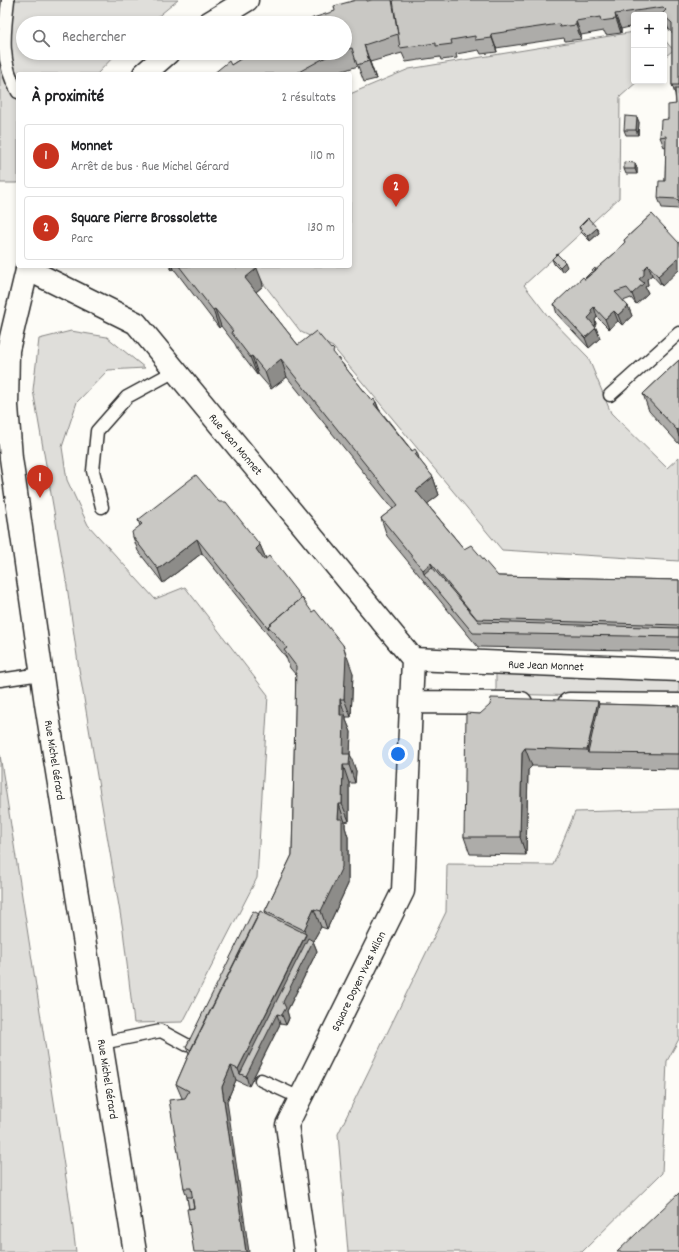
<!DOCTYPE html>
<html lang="fr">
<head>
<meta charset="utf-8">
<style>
  :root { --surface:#fff; --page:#f6f6f6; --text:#202124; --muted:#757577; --line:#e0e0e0; --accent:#c8321e }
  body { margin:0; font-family:Dekko,sans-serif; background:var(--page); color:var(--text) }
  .controls { position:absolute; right:12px; top:12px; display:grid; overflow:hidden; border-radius:4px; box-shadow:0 2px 6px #0003 }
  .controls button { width:36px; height:36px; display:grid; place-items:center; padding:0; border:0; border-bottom:1px solid var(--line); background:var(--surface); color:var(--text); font:20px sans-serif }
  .you { position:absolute; left:398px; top:754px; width:14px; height:14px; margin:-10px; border:3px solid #fff; border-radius:50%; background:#1a73e8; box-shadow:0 0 0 6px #1a73e833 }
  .badge { display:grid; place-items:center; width:26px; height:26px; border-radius:50%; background:var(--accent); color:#fff; font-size:13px; font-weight:700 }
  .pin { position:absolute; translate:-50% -33px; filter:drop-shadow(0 1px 2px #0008) }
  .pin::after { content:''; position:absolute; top:21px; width:14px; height:12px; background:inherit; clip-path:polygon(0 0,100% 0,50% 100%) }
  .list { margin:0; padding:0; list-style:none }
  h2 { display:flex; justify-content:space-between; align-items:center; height:52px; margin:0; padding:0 16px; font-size:17px }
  h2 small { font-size:13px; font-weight:400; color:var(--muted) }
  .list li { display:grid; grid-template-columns:26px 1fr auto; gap:12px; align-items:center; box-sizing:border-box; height:64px; margin:0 8px 8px; padding:0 8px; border:1px solid var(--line); border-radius:4px }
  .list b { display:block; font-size:15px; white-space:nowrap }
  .list p { margin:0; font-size:13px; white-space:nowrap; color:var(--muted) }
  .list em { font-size:13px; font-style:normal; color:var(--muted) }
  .icon { flex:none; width:22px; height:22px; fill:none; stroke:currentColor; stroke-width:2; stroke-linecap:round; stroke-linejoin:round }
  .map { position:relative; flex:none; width:679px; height:1252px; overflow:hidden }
  .search { position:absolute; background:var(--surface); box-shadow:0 2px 6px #0003; left:16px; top:16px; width:336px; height:44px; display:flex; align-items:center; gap:10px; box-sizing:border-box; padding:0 14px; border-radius:22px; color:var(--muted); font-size:15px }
  .panel { position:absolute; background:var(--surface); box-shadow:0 2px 6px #0003; left:16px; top:72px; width:336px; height:196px; border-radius:4px }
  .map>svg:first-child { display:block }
</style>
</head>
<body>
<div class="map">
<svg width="679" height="1252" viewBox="0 0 679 1252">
  <rect width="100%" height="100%" fill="#fdfcf7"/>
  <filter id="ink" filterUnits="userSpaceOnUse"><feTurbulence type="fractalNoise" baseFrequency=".025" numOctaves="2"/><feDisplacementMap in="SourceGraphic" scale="8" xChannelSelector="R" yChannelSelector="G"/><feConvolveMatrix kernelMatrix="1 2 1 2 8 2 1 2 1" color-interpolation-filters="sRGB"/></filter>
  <g filter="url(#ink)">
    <path fill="#dfdeda" stroke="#858482" d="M0 0H178L150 23H23V53H117L97 74H18V183H0Z
      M634 32V81H638L620 97 619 198 524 285 547 315 588 357 611 413 667 468 679 457V561L502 550 333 347 301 332 250 266H350V94L409 69Z
      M664 39 673 50 664 58Z
      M71 331 107 337 145 368 108 370 77 402 62 447 67 480 88 525 155 599 185 587 268 695 257 878 183 1022 134 1023 123 930 78 663 67 586 33 390 39 339Z
      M496 661 679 666V698L496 694Z
      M0 755 70 1204 76 1252H0Z
      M679 809V1039L667 1061 662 1173 582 1252H348L338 1134 446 912 447 864 553 865 575 812Z"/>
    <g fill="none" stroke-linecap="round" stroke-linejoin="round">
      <defs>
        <path id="lane" d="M8 0C4 33 0 63 18 92
          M610 395 679 333
          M102 507 93 471 97 431 127 397 175 371
          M0 680 41 674
          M102 1043 161 1031 187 1045
          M261 1080 300 1098"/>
        <path id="street" d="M27 269 136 323 413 659 403 891 287 1125 305 1252
          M413 659 679 670
          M412 702 521 703
          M569 704 679 705"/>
        <path id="secondary" d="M209 23 247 0
          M144 74 168 53
          M28 266 8 350 7 406 11 458 46 704 135 1252"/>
      </defs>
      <use href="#lane" stroke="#2b2b2b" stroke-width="15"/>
      <use href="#street" stroke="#2b2b2b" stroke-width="25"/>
      <use href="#secondary" stroke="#2b2b2b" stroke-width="25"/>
      <use href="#lane" stroke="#fdfcf7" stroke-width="12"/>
      <use href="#street" stroke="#fdfcf7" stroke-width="22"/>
      <use href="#secondary" stroke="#fdfcf7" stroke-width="22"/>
    </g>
    <path fill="#adaca9" stroke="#2b2b2b" d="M679 0V209L662 208 658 198 665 181 666 146 664 147 660 137 668 119 676 104 675 94 672 85V33L668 28 665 21H664V15H634V26L621 29V33L606 35 604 31 581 35V39L565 41 564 38 496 48 497 52 481 54 479 50 456 54 457 58 441 60 440 57 406 62 402 53 370 62 376 79 364 82 358 66 333 74H213L231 65 250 53H345V23L367 1Z
      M639 122 638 135H626L624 130Z
      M635 163 637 168V174H626L624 169Z
      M652 214 662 286 652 275 647 279 648 285 645 287 648 293 636 304 631 298 623 301 628 306 632 316 622 325 618 321 609 329 597 317 595 320 596 324 595 326 596 328 600 338 589 348 557 314 554 304 596 270 615 253 625 242 624 240Z
      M579 227 597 228 599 233 590 241 581 232Z
      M552 259 567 267 562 272 554 264Z
      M169 266H234L236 268 262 281 263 286 256 292 298 345 337 357 372 401 376 402 379 409 433 477 439 495 427 504 464 549 498 576 679 580V651L478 647 387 536 381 518 393 509 287 377 271 389 258 374 257 375 238 350 235 344 221 326 219 328 174 269 172 270Z
      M679 360V444L649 411 643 394Z
      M219 502 260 545 266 559 353 673 351 717H346V720L351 732 350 754 356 771 355 783H349V821L345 822V827L348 837V884L327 929 321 927 313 941 317 951 287 1011 289 1018 288 1021 286 1025 280 1024 249 1086 236 1080 227 1101 189 1209 187 1197 184 1188 182 1098 176 1084 189 1054 186 1047 259 914H266L265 911 292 855 296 675 290 668 286 657 202 553 163 583 138 551 133 537 140 526 138 520Z
      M599 704 679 706V769L532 766 528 770 526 855 470 854 464 837 480 714Z"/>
    <path fill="#8d8c89" stroke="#2b2b2b" d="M615 14 621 29V33L616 19Z
      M576 21 581 35V39L576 25Z
      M491 34 496 48 497 52 492 38Z
      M364 45 376 79 369 61Z
      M637 117 639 122 638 135 636 130Z
      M635 163 637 168V174L635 169Z
      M597 228 599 233 590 241 588 236Z
      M679 257V270L662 286 658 276Z
      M565 262 567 267 562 272 560 267Z
      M648 265 652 275 647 279 648 285 645 287 648 293 636 304 632 294 644 269Z
      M171 266H173L174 269 172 270Z
      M256 266 262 281 263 286 251 296 245 278Z
      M628 306 632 316 622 325 618 315Z
      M594 307 597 317 595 320 596 324 592 328 588 318 591 310Z
      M215 309 221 326 219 328 213 310Z
      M614 311 618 321 609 329 605 319Z
      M596 328 600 338 589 348 585 338Z
      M252 356 258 374 257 375 250 357Z
      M281 359 287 377 271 389 265 372Z
      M376 402 382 420 374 404Z
      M679 428V437L677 430Z
      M417 452 423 470 415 454Z
      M433 477 439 495 422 508 416 491Z
      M197 539 202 553 163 583 158 569Z
      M260 545 266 559 261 564 256 549Z
      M431 563 438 581 424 574 423 570Z
      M343 645 353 673 351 717 344 699Z
      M340 699 346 717V720L351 732 350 754 356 771 355 783 349 765 343 754 340 715Z
      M598 701 604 718 588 753 587 750Z
      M525 748 532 766 528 770 526 855 520 837 522 752Z
      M343 765 349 783V821L342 804Z
      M339 804 345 822V827L348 837V884L327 929 321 911 338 819Z
      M314 909 321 927 313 941 317 951 287 1011 289 1018 286 1025 282 1015 277 1014 280 1024 249 1086 246 1076 240 1074 238 1069 306 935 304 930Z
      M231 1066 236 1080 227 1101 249 1252H246L222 1087Z"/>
    <path fill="#c9c8c4" stroke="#2b2b2b" d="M356 0H367V1L372 0H392L398 34 364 45 369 61 357 65 352 48 345 50V23H304L313 18 335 11 334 6Z
      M393 0H679V85H672V23L662 14 666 10 663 7 615 14 616 19 601 21 600 17 576 21V25L560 27 559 24 491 34 492 38 475 40V36L451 40 452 44 436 46V43L400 48Z
      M250 53H337L328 56 295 74H213L229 61 231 65Z
      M675 89H679V201L677 199 658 198 659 181H665L666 136 660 137 661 120 668 119V105L676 104Z
      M625 116 637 117 636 130H624Z
      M624 162 635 163V169H624Z
      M652 214 679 243V257L658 276 648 265 644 269V275L639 279 644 283 632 294 627 288 615 292 628 306 618 315 614 311 605 319 594 307 591 310 592 314 588 318 596 328 585 338 554 304 583 277 585 279 615 253 625 242 624 240Z
      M588 218 597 228 588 236 579 227Z
      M557 254 565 262 560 267 552 259Z
      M179 266H234L236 268 239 266H256V269L245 278 298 345 316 331 331 349 332 348 334 350 333 352 372 401 374 399 376 402 374 404 412 451 415 449 417 452 415 454 433 477 416 491 464 549 471 545 498 576 679 580V625L477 619 431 563 423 570 381 518 398 505 281 359 265 372 252 356 250 357 231 332 233 331 215 309 213 310Z
      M595 268 596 270 585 279H584Z
      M679 360V428L677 430 643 394Z
      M196 475 219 502H226L260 545 256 549 264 560 269 556 304 601 302 598 268 626 269 629 197 539 158 569 133 537 132 532 142 524 138 520Z
      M432 567 479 622 679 628V637L473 633 424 574Z
      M302 598 312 612 315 610 343 645 346 655 344 699H340V715H344L343 754H350L349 765H343L342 804H339L338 819H342V867L321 911 314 909 304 930 265 911 292 855 296 666 284 650 287 648 268 626Z
      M491 698 598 701 587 750 525 748 522 752 520 837H464L466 713 480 714 490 705Z
      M599 704 679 706V754L588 753Z
      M253 911 259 914 191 1050 186 1047Z
      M260 911 306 934 238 1069 231 1066 222 1087 246 1252H194L187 1209 194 1208 191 1188H184L169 1100 185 1098 189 1091 176 1084 192 1047Z
      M308 938 313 941 283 1002 286 1008 284 1011 282 1015 277 1014 246 1076 240 1074Z
      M679 1193V1252H617Z
      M187 1197H192L194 1208 189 1209Z"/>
  </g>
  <g text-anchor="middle" stroke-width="3" stroke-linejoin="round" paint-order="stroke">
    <g font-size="12" fill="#2b2b2b" stroke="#fdfcf7">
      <text transform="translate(236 444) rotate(50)" y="4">Rue Jean Monnet</text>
      <text transform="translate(546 665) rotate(2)" y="4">Rue Jean Monnet</text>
      <text transform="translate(55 760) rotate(81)" y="4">Rue Michel Gérard</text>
      <text transform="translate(358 981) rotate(-64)" y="4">Square Doyen Yves Milon</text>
      <text transform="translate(108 1079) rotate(81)" y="4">Rue Michel Gérard</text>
    </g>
  </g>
</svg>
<div class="controls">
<button>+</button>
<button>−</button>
</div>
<div class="you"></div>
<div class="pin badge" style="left:40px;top:498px">1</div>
<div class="pin badge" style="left:396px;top:207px">2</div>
<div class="search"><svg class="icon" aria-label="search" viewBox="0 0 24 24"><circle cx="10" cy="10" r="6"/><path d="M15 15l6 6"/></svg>Rechercher</div>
<section class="panel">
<h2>À proximité<small>2 résultats</small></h2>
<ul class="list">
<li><span class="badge">1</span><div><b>Monnet</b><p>Arrêt de bus · Rue Michel Gérard</p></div><em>110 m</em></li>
<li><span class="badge">2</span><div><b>Square Pierre Brossolette</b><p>Parc</p></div><em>130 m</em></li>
</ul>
</section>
</div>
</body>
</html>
